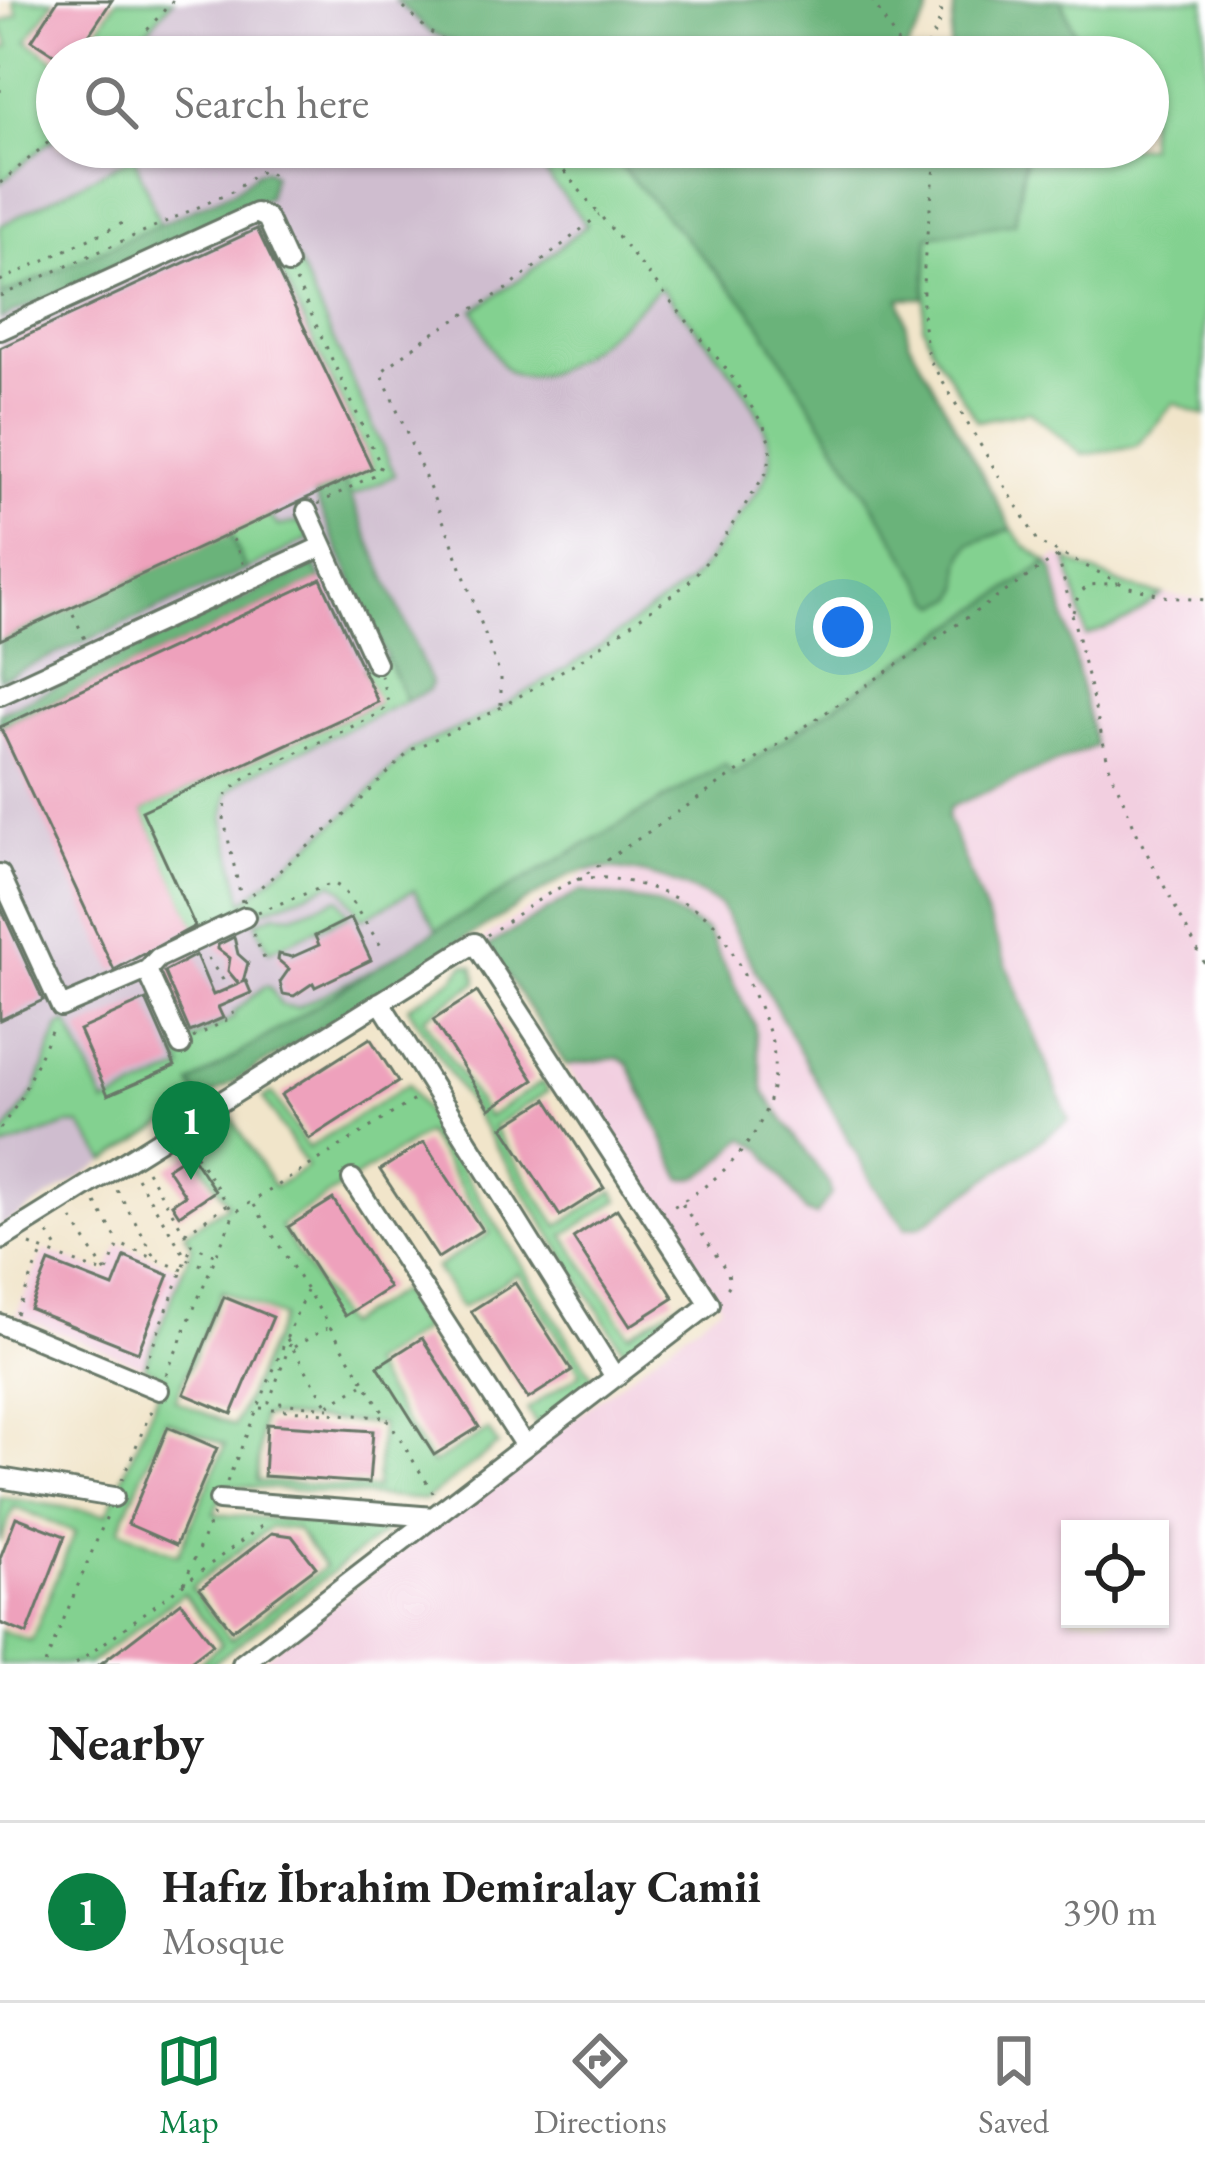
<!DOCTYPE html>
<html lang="en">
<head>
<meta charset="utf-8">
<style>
  :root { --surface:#fff; --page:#f6f6f6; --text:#222; --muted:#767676; --line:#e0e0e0; --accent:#0b8043 }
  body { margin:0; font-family:"EB Garamond",serif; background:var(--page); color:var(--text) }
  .controls { position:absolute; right:36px; bottom:36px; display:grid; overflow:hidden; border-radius:0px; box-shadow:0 3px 9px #0004 }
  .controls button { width:108px; height:108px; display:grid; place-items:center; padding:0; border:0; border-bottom:3px solid var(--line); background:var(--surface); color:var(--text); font:60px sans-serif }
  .you { position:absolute; left:843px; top:627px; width:42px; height:42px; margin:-30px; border:9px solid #fff; border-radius:50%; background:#1a73e8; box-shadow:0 0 0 18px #1a73e833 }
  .badge { display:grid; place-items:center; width:78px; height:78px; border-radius:50%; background:var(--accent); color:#fff; font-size:39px; font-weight:700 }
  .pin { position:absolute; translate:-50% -99px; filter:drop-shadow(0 3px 6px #0008) }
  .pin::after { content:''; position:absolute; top:63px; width:42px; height:36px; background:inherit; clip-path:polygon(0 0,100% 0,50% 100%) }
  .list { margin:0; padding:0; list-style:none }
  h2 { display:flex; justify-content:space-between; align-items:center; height:156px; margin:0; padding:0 48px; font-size:51px }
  h2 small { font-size:39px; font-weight:400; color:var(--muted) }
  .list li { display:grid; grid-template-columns:78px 1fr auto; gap:36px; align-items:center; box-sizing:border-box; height:180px; padding:0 48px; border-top:3px solid var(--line) }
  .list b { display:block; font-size:45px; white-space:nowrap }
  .list p { margin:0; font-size:39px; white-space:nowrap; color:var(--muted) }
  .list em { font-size:39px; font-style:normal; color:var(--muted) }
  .icon { flex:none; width:66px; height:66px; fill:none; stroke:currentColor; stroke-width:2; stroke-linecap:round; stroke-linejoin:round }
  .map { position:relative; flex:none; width:1205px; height:1664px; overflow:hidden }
  .search { position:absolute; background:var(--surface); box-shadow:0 3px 9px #0004; left:36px; right:36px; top:36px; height:132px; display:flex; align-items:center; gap:30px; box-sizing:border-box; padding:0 42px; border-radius:66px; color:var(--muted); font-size:45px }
  .sheet { height:336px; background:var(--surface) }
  nav { display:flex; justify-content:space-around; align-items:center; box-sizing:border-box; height:168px; border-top:3px solid var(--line); background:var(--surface); font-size:33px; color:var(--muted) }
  nav a { display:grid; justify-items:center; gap:6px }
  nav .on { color:var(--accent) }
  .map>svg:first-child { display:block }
</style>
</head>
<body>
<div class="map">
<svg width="1205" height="1664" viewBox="0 0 1205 1664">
  <rect width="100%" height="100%" fill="#fff"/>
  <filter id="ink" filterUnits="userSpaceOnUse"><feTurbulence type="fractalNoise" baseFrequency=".00833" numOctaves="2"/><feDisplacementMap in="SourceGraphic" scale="24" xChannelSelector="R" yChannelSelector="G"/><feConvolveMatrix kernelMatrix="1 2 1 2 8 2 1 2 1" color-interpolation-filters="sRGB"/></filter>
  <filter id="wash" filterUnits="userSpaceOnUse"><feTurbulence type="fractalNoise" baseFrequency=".004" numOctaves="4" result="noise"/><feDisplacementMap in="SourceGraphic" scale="48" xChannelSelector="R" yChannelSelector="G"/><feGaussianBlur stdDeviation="2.7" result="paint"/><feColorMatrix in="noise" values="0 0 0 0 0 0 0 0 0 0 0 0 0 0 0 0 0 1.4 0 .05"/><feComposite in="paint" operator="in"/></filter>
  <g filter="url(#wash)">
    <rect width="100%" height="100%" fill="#f1e5ca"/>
    <path fill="#f2cfe0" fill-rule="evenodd" d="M1058 556 1146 592 1205 600V1664H256L721 1305 483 938 575 881ZM1070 1529H1160V1619H1070Z
      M119 1244 183 1270 144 1367 16 1315 44 1250 106 1273Z"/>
    <path fill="#cfbdcf" d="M144 0H466L522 57H109Z
      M57 120V147H603L933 600 593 869 567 876 0 1227V170Z"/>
    <path fill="#83d190" stroke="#518762" stroke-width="3" fill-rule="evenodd" d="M13 0H54L27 41 57 62V135L0 183V50L9 46 0 23 18 15Z
      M117 0H173L124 57H79Z
      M1061 0H1205V416L1174 403 1136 447 1083 455 1029 411 977 421 931 346 923 325 929 236 1027 147H1148V57H1077L1080 45Z
      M524 147H603L751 310 937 604 961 588 958 565 970 544 1012 529 1025 546 1048 562 732 775 725 764 437 930 414 890 362 919 343 889 333 883 245 917 197 931 142 811 377 703 363 669 387 658 406 701 247 776 227 793 224 820 243 902 353 808 411 750 493 712 585 657 687 584C707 565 722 541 737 519 749 502 766 484 770 463 779 413 691 324 660 287 634 311 542 406 505 368 491 353 483 328 474 310L524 276 587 225Z
      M134 156 160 225 1 296 0 226Z
      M297 260 395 475 350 497 344 481 372 467 279 268Z
      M269 515 278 526 300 522 310 538 246 570 230 533Z
      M1067 560 1126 586 1162 595 1128 620 1086 636Z
      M339 898 349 914 269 951 256 922 275 914 293 915Z
      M465 964 473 966 477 982 424 1018 488 1117 542 1082 548 1091 493 1127 558 1226 613 1191 619 1200 564 1235 629 1334 684 1300 690 1310 628 1357 408 1007 453 979Z
      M376 968 191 1084 201 1102 106 1161 80 1125H67L0 1149V1141L35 1091 59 1027 68 1023 105 1104 183 1069 176 1051 181 1045 233 1018 234 1012 265 986 270 987 281 1005 297 1008Z
      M408 1084 596 1382 537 1426 527 1409 581 1373 518 1273 461 1308 436 1268 490 1233 426 1133 280 1226 344 1325 400 1291 424 1329 369 1365 432 1464 488 1430 498 1445 426 1500 226 1485 214 1514 390 1528 212 1664H197L222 1644 183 1593 89 1664H0V1630L31 1641 75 1532 14 1507 0 1542V1497L107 1514 165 1377 144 1367 192 1246 185 1233 228 1204 189 1145 232 1118 274 1187 307 1167 263 1098 272 1093 308 1148ZM222 1291 282 1317 234 1426 175 1400ZM262 1416 381 1424 376 1489 257 1481ZM166 1420 225 1445 178 1555 119 1529ZM270 1527 296 1529 325 1567 231 1640 191 1588Z"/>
    <path fill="#6ab37a" stroke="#447857" stroke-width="3" d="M395 0H930L927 17 904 53 906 57H522L512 46 489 57 430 32Z
      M955 0H1061L1080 46 1077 57H949Z
      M603 147H1027L1015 223 929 236 924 298H900L909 341 1012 529 970 544C951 572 968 580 956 598L940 605 933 600 751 310Z
      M266 170 273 175 268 197 0 319V296L234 191 258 172Z
      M344 481 431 683 429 690 406 701 314 495Z
      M230 533 246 570 0 679V640Z
      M1048 562 1053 568 1095 746 950 807 947 817 1069 1120 921 1226 906 1228 875 1188 720 905C680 881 613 856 567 876L201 1102 191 1084 437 930 725 764 733 775Z
      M315 565 321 579 0 727V713Z
      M580 891 655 903 707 931 754 1024 764 1092 829 1184 831 1194 816 1216 806 1212 763 1150 745 1138C726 1153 709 1181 682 1179L628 1063 618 1058 566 1065 488 946Z"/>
    <g id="blocks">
      <path fill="#eea1bc" d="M58 0H112L74 57H58L32 40Z
        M257 229 372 468 0 640V348Z
        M321 579 378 702 142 811 195 926 114 970 0 727Z
        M0 906 43 1000 0 1020Z
        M351 918 371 960 315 987 313 983 294 996 283 994 280 982 289 969 278 960 279 954 292 957 319 945 315 936Z
        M234 937 238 954 248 963 243 982 246 981 251 993 218 1007 223 1018 190 1032 164 972 196 955 213 995 239 984 228 971 230 958 218 949V945Z
        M477 992 534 1080 490 1109 433 1020Z
        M146 1000 175 1066 108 1095 79 1030Z
        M370 1038 398 1082 309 1139 281 1095Z
        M547 1099 604 1188 560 1216 503 1127Z
        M424 1142 482 1230 438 1258 380 1170Z
        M190 1153 215 1191 179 1215 172 1204 185 1195 167 1168Z
        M333 1199 389 1288 345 1316 288 1227Z
        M617 1209 674 1298 630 1326 573 1238Z
        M125 1257 169 1275 138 1352 30 1309 49 1262 113 1287Z
        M515 1283 572 1371 528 1399 471 1311Z
        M224 1297 273 1317 232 1414 184 1394Z
        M422 1338 479 1427 434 1455 378 1366Z
        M267 1424 373 1431 369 1483 264 1476Z
        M168 1427 217 1448 176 1545 128 1524Z
        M16 1517 65 1536 27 1634 0 1623V1558Z
        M272 1533 292 1536 316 1567 232 1630 200 1588Z
        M181 1602 213 1644 187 1664H100Z"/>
    </g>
  </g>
  <g filter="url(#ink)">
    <use href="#blocks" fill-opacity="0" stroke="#687868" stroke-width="3"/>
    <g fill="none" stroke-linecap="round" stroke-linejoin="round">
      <defs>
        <path id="minor" d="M0 330 256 213 267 218 288 264
          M307 511 376 663
          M0 695 323 546
          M0 874 61 1007 147 970 181 1045
          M147 970 158 958 245 917
          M380 1002 615 1377
          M352 1179 525 1446
          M0 1240 475 943 710 1304 242 1664
          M0 1324 159 1390
          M0 1478 114 1497
          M219 1500 434 1517"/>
      </defs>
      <use href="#minor" stroke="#687868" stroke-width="24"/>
      <path stroke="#687868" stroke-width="3" stroke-dasharray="3 9" stroke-linecap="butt" d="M395 0 430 32 470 57
        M872 0 906 57
        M0 53V98
        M124 57 173 0
        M922 57 938 26 943 0
        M937 147C932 207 911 309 932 364L1039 543 1126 586 1168 597 1205 600
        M0 183 57 135
        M0 281 123 223
        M296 281 381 466 376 474 318 504
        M0 296 234 191 258 172 266 170 273 175
        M233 539 244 565
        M1058 556 1109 766 1139 838 1205 964
        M1073 612 1078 596 1088 585 1118 583
        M73 614 85 639
        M501 705V678L450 537 381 372 430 335 510 287 599 215
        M577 880 1057 557
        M242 902 224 820 227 793 247 776 381 713 388 702 381 676
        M243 902 353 808 411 750 493 712 585 657 687 584 713 554 768 470 771 448 764 426 728 371 544 147
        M258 912 333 883 343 889 381 946
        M253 934 267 965
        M487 935C514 918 544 893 574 881 611 867 696 899 719 929 734 954 769 1020 773 1047 783 1121 729 1177 669 1209
        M193 1038 234 1016 223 980 205 954
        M0 1129 20 1100 54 1024
        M189 1145 233 1212
        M147 1171 192 1245 215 1255
        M137 1178 187 1259 209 1268
        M117 1190 155 1257
        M96 1203 119 1243
        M682 1204 728 1273 730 1284 725 1292
        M254 1205 434 1494
        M72 1219 106 1273
        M185 1233 227 1205
        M48 1234 60 1253
        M30 1245 106 1274 119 1244 183 1270
        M16 1314 43 1251
        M287 1339 328 1406
        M290 1344 269 1402 329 1408
        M294 1347 327 1328
        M145 1366 192 1245
        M166 1375 234 1213 417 1098
        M329 1405 362 1385
        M260 1408 382 1417
        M122 1480 153 1406
        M227 1482 306 1291
        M184 1583 214 1513
        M45 1664 109 1511
        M76 1664 267 1522"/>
      <use href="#minor" stroke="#fff" stroke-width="18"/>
    </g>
  </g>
</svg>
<div class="controls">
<button><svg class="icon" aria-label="locate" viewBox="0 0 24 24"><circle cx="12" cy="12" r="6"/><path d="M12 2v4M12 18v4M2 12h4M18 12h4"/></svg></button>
</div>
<div class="you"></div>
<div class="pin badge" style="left:191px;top:1180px">1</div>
<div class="search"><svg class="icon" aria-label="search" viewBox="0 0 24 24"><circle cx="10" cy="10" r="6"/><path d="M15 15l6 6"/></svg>Search here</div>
</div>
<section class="sheet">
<h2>Nearby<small></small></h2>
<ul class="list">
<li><span class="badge">1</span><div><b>Hafız İbrahim Demiralay Camii</b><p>Mosque</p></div><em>390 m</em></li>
</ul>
</section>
<nav>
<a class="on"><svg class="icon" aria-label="map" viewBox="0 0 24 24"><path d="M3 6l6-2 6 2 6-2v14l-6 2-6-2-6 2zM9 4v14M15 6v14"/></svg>Map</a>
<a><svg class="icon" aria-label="directions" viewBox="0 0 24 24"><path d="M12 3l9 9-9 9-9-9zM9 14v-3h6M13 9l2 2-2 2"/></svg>Directions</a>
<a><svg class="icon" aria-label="saved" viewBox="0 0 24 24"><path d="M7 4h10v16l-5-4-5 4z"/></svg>Saved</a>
</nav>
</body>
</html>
